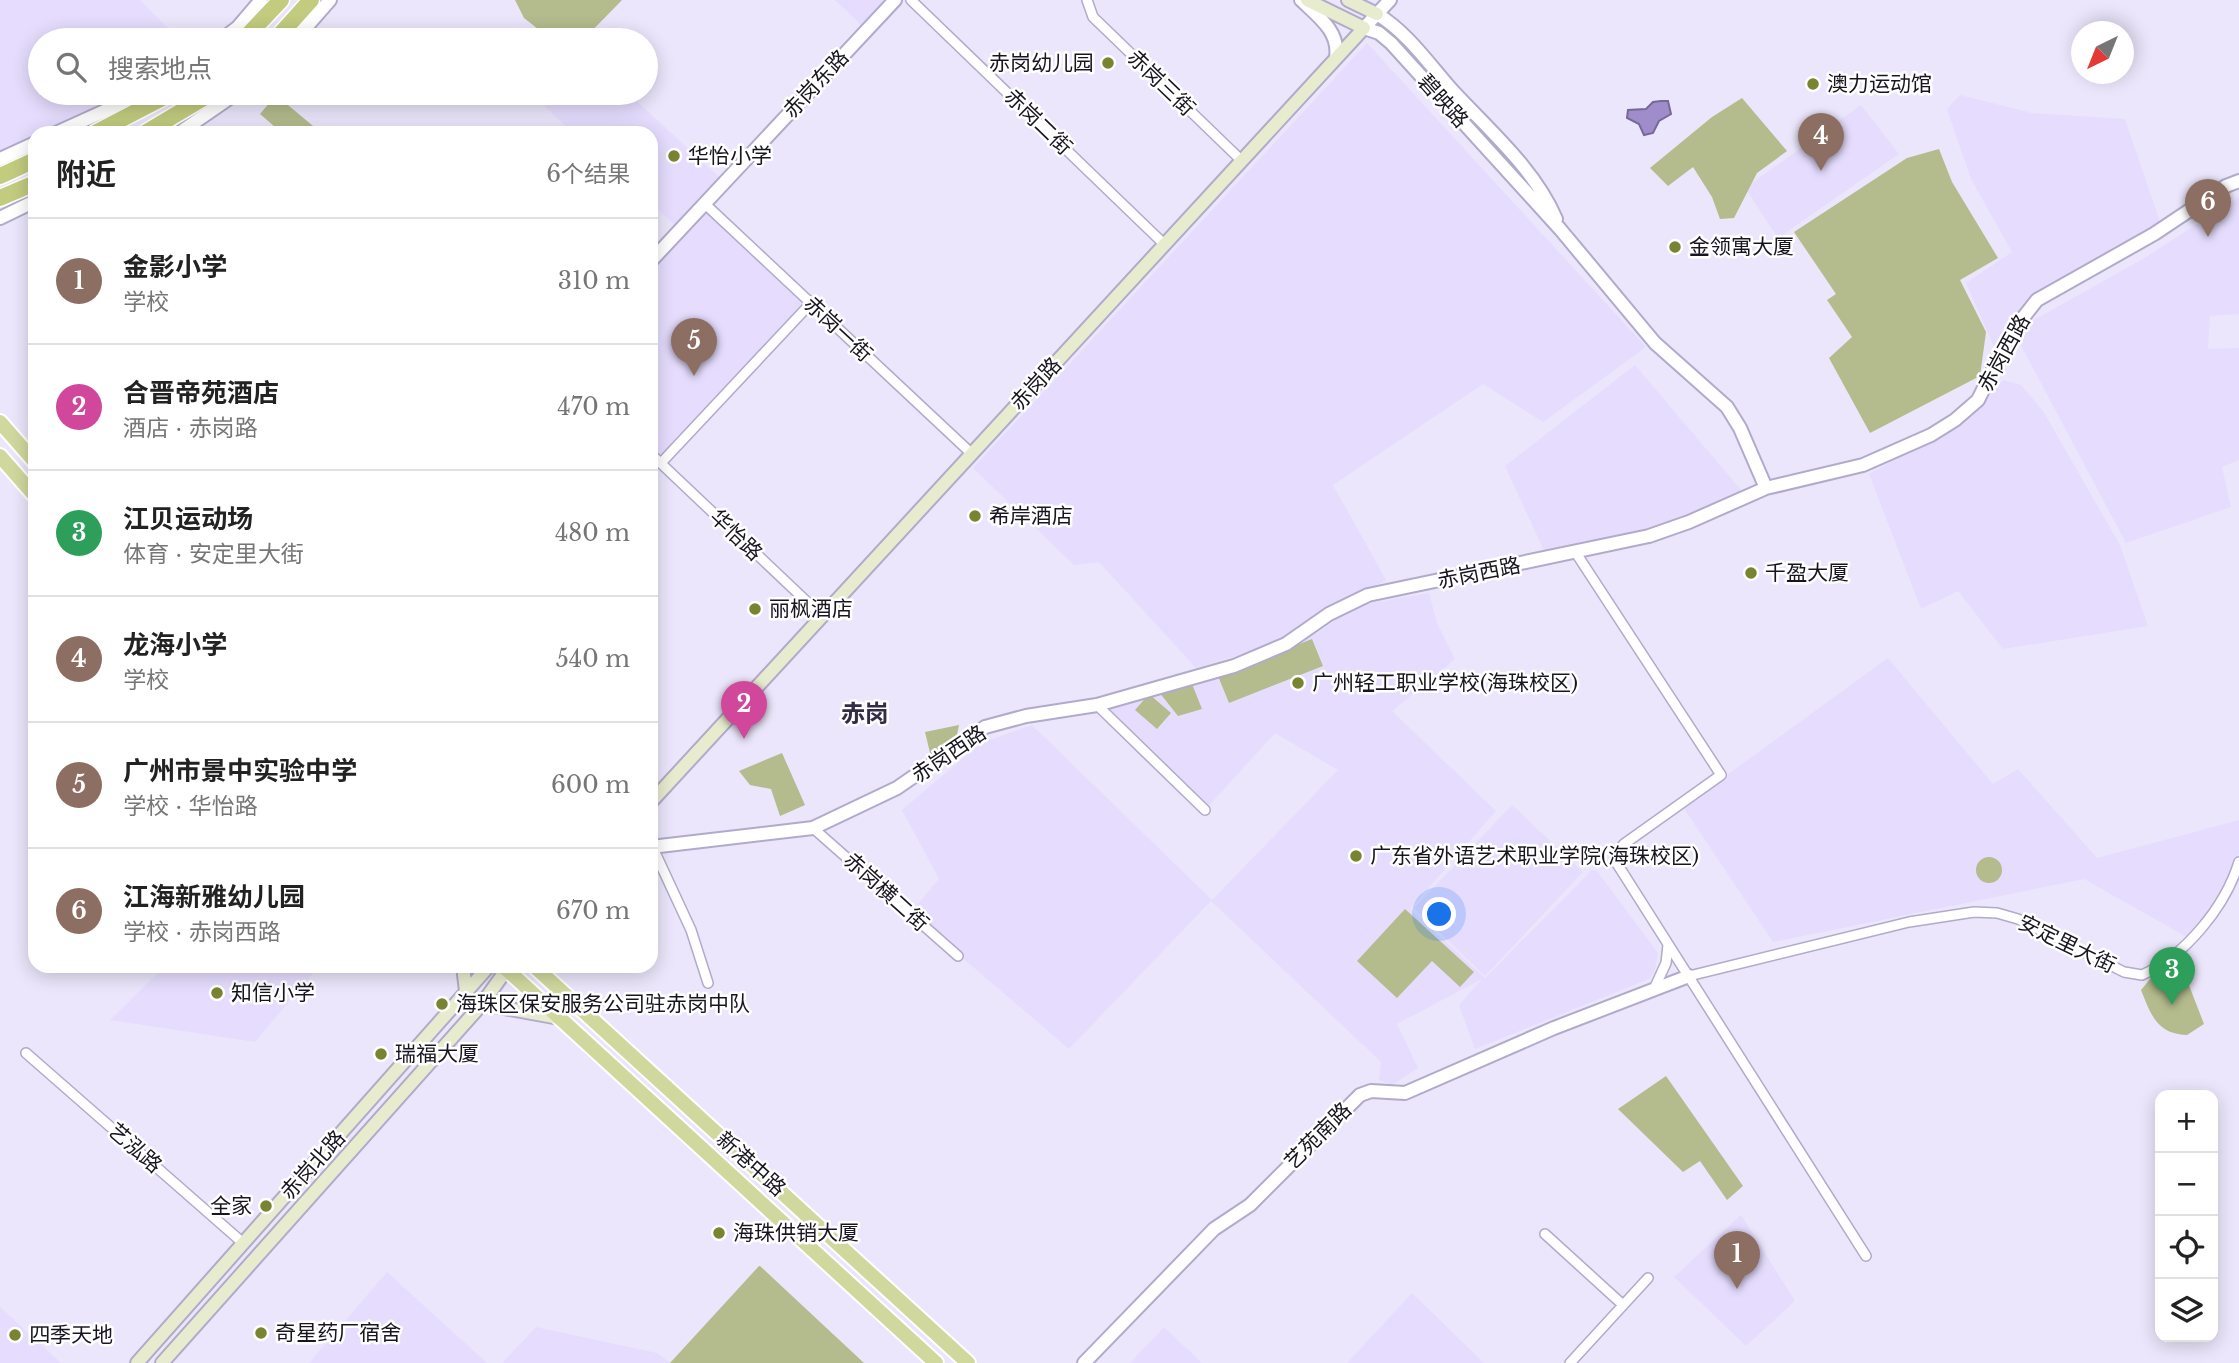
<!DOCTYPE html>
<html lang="zh">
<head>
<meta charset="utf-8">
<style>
  :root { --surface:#fff; --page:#f2f2f2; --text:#222; --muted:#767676; --line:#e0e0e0; --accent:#7c3aed }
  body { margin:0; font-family:"Libre Baskerville","Noto Sans SC",serif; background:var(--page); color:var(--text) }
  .controls { position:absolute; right:21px; bottom:21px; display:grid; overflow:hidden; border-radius:14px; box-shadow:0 4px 18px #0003 }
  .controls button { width:63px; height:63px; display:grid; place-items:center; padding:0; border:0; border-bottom:2px solid var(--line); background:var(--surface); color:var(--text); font:35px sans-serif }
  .compass { position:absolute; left:2071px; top:21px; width:63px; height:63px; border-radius:50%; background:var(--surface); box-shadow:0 4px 18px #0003; rotate:223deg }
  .you { position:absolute; left:1440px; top:915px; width:24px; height:24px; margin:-18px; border:5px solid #fff; border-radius:50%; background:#1a73e8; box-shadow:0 0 0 10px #1a73e833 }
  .badge { display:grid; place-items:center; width:46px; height:46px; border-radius:50%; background:var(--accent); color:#fff; font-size:23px; font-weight:700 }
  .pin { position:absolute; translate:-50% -58px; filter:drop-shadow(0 2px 4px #0008) }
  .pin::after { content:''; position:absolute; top:37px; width:24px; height:21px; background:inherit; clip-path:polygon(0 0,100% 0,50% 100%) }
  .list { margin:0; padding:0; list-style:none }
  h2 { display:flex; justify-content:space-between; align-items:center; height:91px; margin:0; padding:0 28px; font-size:30px }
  h2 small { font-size:23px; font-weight:400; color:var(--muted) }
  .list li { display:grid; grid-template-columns:46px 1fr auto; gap:21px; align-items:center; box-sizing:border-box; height:126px; padding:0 28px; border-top:2px solid var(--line) }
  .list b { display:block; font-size:26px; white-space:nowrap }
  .list p { margin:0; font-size:23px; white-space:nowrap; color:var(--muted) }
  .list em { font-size:23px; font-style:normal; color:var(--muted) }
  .icon { flex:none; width:38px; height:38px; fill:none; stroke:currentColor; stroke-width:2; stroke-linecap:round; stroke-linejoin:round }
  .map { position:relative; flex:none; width:2239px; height:1363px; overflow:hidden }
  .search { position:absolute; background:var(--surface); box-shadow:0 4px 18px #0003; left:28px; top:28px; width:630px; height:77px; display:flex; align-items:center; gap:18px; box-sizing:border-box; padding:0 24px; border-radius:38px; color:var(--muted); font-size:26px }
  .panel { position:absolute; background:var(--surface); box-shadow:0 4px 18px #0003; left:28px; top:126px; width:630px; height:847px; border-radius:21px }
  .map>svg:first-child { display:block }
</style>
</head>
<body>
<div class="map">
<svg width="2239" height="1363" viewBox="0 0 2239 1363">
  <rect width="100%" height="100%" fill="#ebe6fb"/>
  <path fill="#e6ddfe" d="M0 0H140L179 40H40V93H122L0 152Z
    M835 0H884L861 25Z
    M1367 43 1646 347 1543 422 1483 384 1333 485 1386 580 1285 641 1196 668 1099 562 1074 565 973 468Z
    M558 93H628L721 179 678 228 651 203V133H573L545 107Z
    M1960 95 2032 113 2125 119 2160 222 2034 296 2014 316 1996 351 1966 283 2012 252 1971 179 1947 109Z
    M1861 105 1899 154 1778 238 1745 188Z
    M2239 197V314L2210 316 2208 349 2239 348V460L2222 467 2231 507 2126 543 2018 340 2032 321 2141 260Z
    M705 207 805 304 661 457 651 448V266Z
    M1635 365 1742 491 1688 518 1545 553 1505 466Z
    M2003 380 2021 385 2043 411 2120 545 2148 626 2003 649 1958 591 1921 609 1869 474 1971 417Z
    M1429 593 1437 623 1455 659 1392 711 1496 811 1410 909 1485 978 1592 870 1597 871 1658 953 1655 970 1649 979 1475 1049 1459 1005 1482 979 1397 1024 1418 1068 1392 1085 1379 1080 1381 1062 1211 901 1069 1049 910 913 939 879 902 810 981 743 1032 725 1212 900 1338 770 1275 733 1205 810 1099 707 1317 633 1355 606Z
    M1888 658 1993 784 2018 769 2097 858 2239 820V853L2229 883 2190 939 2084 879 1773 942 1683 807Z
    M1512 805 1583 872 1485 976 1414 908Z
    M165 966H319L255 1042 110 1020Z
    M1741 1215 1795 1301 1746 1346 1674 1277Z
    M387 1272 487 1363H309Z
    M1412 1293 1484 1363H1347Z
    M0 1307 61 1363H0Z
    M536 1327 657 1353 670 1363H502Z
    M1164 1327 1202 1363H1130Z"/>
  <path fill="#b4bb8d" d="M515 0H622L583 40H552L524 18Z
    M276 95 313 126 307 133H282L260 114Z
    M1742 98 1787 151 1757 173 1734 218 1720 219 1712 197 1693 167 1668 186 1650 168 1712 117Z
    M1939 149 1952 182 1998 258 1960 280 1986 332 1980 376 1870 433 1829 358 1852 337 1827 300 1836 294 1794 232 1907 158Z
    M1312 639 1323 666 1229 703 1218 676Z
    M1192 684 1202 709 1178 716 1159 692Z
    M1149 694 1171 713 1157 729 1135 710Z
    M959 725 955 744 932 761 925 732Z
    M782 753 805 805 780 816 771 789 750 785 739 771Z
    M1976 870a13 13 0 1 1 26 0a13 13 0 1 1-26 0Z
    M1405 909 1474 972 1460 987 1432 961 1397 998 1357 961Z
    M2180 962 2204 1024 2187 1035C2157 1034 2151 1015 2141 990L2156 972Z
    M1666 1076 1743 1186 1727 1200 1700 1161 1683 1172 1618 1109Z
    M759 1266H760L864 1363H670Z"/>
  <path fill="#9f8dcb" stroke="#766998" stroke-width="2" d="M1661 101H1668L1671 114 1659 121 1653 133 1644 135 1639 124 1627 118 1628 110 1646 109 1653 102Z"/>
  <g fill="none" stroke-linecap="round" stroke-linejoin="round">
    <defs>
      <path id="minor" d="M911 0 1165 245
        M1087 0 1093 17 1242 161
        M704 203 972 454
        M651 454 822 616
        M661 463 811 303
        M1576 553 1721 775 1624 844 1616 853V862L1866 1256
        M1097 705 1205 810
        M813 828 958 956
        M652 846 691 930 708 983
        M1689 976 1909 922 1974 912 1997 913 2018 919 2124 972 2142 975C2185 956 2225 907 2239 862
        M1654 989 1666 963 1668 945
        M26 1053 243 1243
        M1545 1234 1623 1305
        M1570 1363 1648 1278"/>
      <path id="tertiary" d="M1301 0C1319 17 1340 32 1336 58
        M1390 0 1364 28 1379 33 1391 43 1560 229 1655 343 1727 407 1740 428 1766 488
        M1377 14C1407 32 1429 64 1452 90 1488 129 1535 169 1556 219
        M221 40 238 27 261 0
        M295 40 330 0
        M56 133 144 93
        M179 133 237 93
        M0 159 35 143
        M0 218 35 201
        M651 261 895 0
        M651 847 813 828 897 788 985 727 1026 716 1097 705 1234 666 1286 644 1329 614 1368 595 1649 536 1689 522 1766 488 1863 465 1931 435 1955 420 1978 400 2011 333 2037 300 2154 234 2226 186 2239 181
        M1084 1363 1214 1229 1250 1205 1360 1095 1371 1091 1405 1093 1554 1028 1689 976"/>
      <path id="secondary" d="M1348 0 1377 14
        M651 802 1364 28 1307 0
        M463 966 466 991
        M482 1004 559 1018
        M137 1363 489 966
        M162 1363 482 1004 509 966"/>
      <path id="primary" d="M0 422 35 462
        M0 456 35 496
        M503 966 936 1363
        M534 966 968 1363"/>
      <path id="trunk" d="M243 40 281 0
        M275 40 311 0
        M95 133 172 93
        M145 133 212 93
        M0 176 35 160
        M0 198 35 183"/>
    </defs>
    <use href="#minor" stroke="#b2aaca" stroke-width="12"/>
    <use href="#tertiary" stroke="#b2aaca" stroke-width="16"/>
    <use href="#secondary" stroke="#b2aaca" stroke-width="16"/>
    <use href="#primary" stroke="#fff" stroke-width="18"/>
    <use href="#trunk" stroke="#fff" stroke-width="19"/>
    <use href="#minor" stroke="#fff" stroke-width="9"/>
    <use href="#tertiary" stroke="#fff" stroke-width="12"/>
    <use href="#secondary" stroke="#e8ecce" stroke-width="12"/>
    <use href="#primary" stroke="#d1d89e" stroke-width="14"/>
    <use href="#trunk" stroke="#c2cb7e" stroke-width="16"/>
  </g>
  <g fill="#7a8330" stroke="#fff" stroke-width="2.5">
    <circle cx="1108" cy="63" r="7"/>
    <circle cx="1813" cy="84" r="7"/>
    <circle cx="674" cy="156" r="7"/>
    <circle cx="1675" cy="247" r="7"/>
    <circle cx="975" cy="516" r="7"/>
    <circle cx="1751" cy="573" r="7"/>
    <circle cx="755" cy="609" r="7"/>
    <circle cx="1298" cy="683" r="7"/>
    <circle cx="1356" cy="856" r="7"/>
    <circle cx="217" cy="993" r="7"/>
    <circle cx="442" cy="1004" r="7"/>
    <circle cx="381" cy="1054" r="7"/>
    <circle cx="266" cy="1206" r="7"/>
    <circle cx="719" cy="1233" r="7"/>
    <circle cx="261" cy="1333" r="7"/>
    <circle cx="15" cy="1335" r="7"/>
  </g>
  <g text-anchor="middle" stroke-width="5" stroke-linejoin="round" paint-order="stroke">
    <g font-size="21" fill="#181520" stroke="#fff" text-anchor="start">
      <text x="1094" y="70" text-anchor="end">赤岗幼儿园</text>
      <text x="1827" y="91">澳力运动馆</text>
      <text x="688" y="163">华怡小学</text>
      <text x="1689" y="254">金领寓大厦</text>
      <text x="989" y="523">希岸酒店</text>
      <text x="1765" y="580">千盈大厦</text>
      <text x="769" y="616">丽枫酒店</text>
      <text x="1312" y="690">广州轻工职业学校(海珠校区)</text>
      <text x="1370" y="863">广东省外语艺术职业学院(海珠校区)</text>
      <text x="231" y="1000">知信小学</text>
      <text x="456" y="1011">海珠区保安服务公司驻赤岗中队</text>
      <text x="395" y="1061">瑞福大厦</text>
      <text x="252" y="1213" text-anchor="end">全家</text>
      <text x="733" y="1240">海珠供销大厦</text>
      <text x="275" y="1340">奇星药厂宿舍</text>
      <text x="29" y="1342">四季天地</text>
    </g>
    <g font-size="21" fill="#181520" stroke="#fff">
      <text transform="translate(1161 83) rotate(44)" y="7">赤岗三街</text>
      <text transform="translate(816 84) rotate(-47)" y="7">赤岗东路</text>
      <text transform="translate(1443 101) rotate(48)" y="7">碧映路</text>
      <text transform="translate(1038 122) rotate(44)" y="7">赤岗二街</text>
      <text transform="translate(838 329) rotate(43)" y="7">赤岗一街</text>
      <text transform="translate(2004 353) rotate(-61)" y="7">赤岗西路</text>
      <text transform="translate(1036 384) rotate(-47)" y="7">赤岗路</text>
      <text transform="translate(736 535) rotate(44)" y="7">华怡路</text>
      <text transform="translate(1479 573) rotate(-11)" y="7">赤岗西路</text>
      <text transform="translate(949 754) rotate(-34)" y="7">赤岗西路</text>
      <text transform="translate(886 892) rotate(42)" y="7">赤岗横二街</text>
      <text transform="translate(2067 944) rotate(26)" y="7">安定里大街</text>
      <text transform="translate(1318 1136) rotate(-45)" y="7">艺苑南路</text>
      <text transform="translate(135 1148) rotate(41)" y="7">艺泓路</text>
      <text transform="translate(751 1164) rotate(42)" y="7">新港中路</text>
      <text transform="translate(313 1165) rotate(-48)" y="7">赤岗北路</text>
    </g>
    <g font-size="24" font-weight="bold" fill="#342c46" stroke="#fff">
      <text x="865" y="722">赤岗</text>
    </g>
  </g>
</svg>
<div class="controls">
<button>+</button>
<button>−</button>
<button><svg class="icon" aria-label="locate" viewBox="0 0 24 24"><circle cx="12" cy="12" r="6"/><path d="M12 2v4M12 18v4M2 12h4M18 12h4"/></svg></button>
<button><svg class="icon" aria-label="layers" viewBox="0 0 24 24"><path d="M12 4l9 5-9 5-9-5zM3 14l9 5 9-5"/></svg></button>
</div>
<svg class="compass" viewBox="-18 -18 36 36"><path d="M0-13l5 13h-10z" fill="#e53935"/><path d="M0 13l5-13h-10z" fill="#767676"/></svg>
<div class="you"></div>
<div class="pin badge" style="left:1737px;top:1289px;background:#8d6e63">1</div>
<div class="pin badge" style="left:744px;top:739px;background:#d1479c">2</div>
<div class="pin badge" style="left:2172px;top:1005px;background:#2e9e5b">3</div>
<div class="pin badge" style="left:1821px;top:171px;background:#8d6e63">4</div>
<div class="pin badge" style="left:694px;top:376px;background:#8d6e63">5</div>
<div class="pin badge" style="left:2208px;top:237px;background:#8d6e63">6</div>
<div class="search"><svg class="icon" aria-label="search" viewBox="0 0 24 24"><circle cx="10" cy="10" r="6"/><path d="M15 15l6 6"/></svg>搜索地点</div>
<section class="panel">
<h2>附近<small>6个结果</small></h2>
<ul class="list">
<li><span class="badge" style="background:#8d6e63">1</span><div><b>金影小学</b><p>学校</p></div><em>310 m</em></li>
<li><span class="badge" style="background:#d1479c">2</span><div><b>合晋帝苑酒店</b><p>酒店 · 赤岗路</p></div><em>470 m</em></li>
<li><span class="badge" style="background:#2e9e5b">3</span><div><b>江贝运动场</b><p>体育 · 安定里大街</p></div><em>480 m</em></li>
<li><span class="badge" style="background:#8d6e63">4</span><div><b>龙海小学</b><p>学校</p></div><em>540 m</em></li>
<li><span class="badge" style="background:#8d6e63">5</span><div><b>广州市景中实验中学</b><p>学校 · 华怡路</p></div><em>600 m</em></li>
<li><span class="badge" style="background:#8d6e63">6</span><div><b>江海新雅幼儿园</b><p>学校 · 赤岗西路</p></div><em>670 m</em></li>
</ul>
</section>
</div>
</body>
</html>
